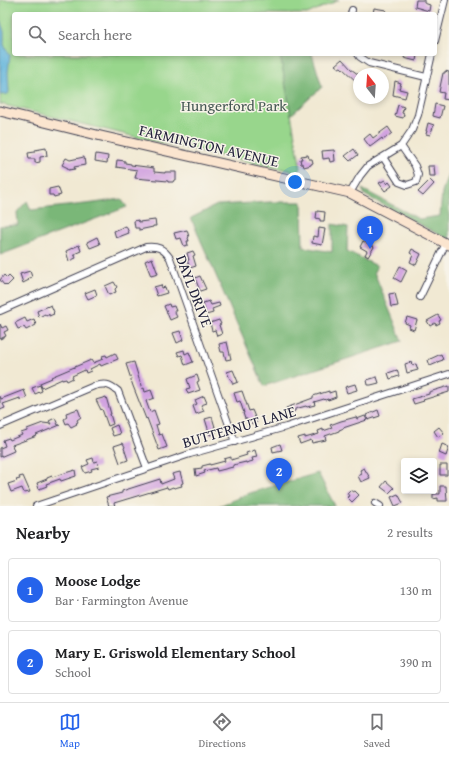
<!DOCTYPE html>
<html lang="en">
<head>
<meta charset="utf-8">
<style>
  :root { --surface:#fff; --page:#f6f6f6; --text:#202124; --muted:#757577; --line:#e0e0e0; --accent:#2563eb }
  body { margin:0; font-family:"Gentium Book Plus",serif; background:var(--page); color:var(--text) }
  .controls { position:absolute; right:12px; bottom:12px; display:grid; overflow:hidden; border-radius:4px; box-shadow:0 2px 6px #0003 }
  .controls button { width:36px; height:36px; display:grid; place-items:center; padding:0; border:0; border-bottom:1px solid var(--line); background:var(--surface); color:var(--text); font:20px sans-serif }
  .compass { position:absolute; left:353px; top:68px; width:36px; height:36px; border-radius:50%; background:var(--surface); box-shadow:0 2px 6px #0003; rotate:343deg }
  .you { position:absolute; left:295px; top:182px; width:14px; height:14px; margin:-10px; border:3px solid #fff; border-radius:50%; background:#1a73e8; box-shadow:0 0 0 6px #1a73e833 }
  .badge { display:grid; place-items:center; width:26px; height:26px; border-radius:50%; background:var(--accent); color:#fff; font-size:13px; font-weight:700 }
  .pin { position:absolute; translate:-50% -33px; filter:drop-shadow(0 1px 2px #0008) }
  .pin::after { content:''; position:absolute; top:21px; width:14px; height:12px; background:inherit; clip-path:polygon(0 0,100% 0,50% 100%) }
  .list { margin:0; padding:0; list-style:none }
  h2 { display:flex; justify-content:space-between; align-items:center; height:52px; margin:0; padding:0 16px; font-size:17px }
  h2 small { font-size:13px; font-weight:400; color:var(--muted) }
  .list li { display:grid; grid-template-columns:26px 1fr auto; gap:12px; align-items:center; box-sizing:border-box; height:64px; margin:0 8px 8px; padding:0 8px; border:1px solid var(--line); border-radius:4px }
  .list b { display:block; font-size:15px; white-space:nowrap }
  .list p { margin:0; font-size:13px; white-space:nowrap; color:var(--muted) }
  .list em { font-size:13px; font-style:normal; color:var(--muted) }
  .icon { flex:none; width:22px; height:22px; fill:none; stroke:currentColor; stroke-width:2; stroke-linecap:round; stroke-linejoin:round }
  .map { position:relative; flex:none; width:449px; height:506px; overflow:hidden }
  .search { position:absolute; background:var(--surface); box-shadow:0 2px 6px #0003; left:12px; right:12px; top:12px; height:44px; display:flex; align-items:center; gap:10px; box-sizing:border-box; padding:0 14px; border-radius:4px; color:var(--muted); font-size:15px }
  .sheet { height:196px; background:var(--surface) }
  nav { display:flex; justify-content:space-around; align-items:center; box-sizing:border-box; height:56px; border-top:1px solid var(--line); background:var(--surface); font-size:11px; color:var(--muted) }
  nav a { display:grid; justify-items:center; gap:2px }
  nav .on { color:var(--accent) }
  .map>svg:first-child { display:block }
</style>
</head>
<body>
<div class="map">
<svg width="449" height="506" viewBox="0 0 449 506">
  <rect width="100%" height="100%" fill="#f7f3e8"/>
  <filter id="ink" filterUnits="userSpaceOnUse"><feTurbulence type="fractalNoise" baseFrequency=".025" numOctaves="2"/><feDisplacementMap in="SourceGraphic" scale="8" xChannelSelector="R" yChannelSelector="G"/><feConvolveMatrix kernelMatrix="1 2 1 2 8 2 1 2 1" color-interpolation-filters="sRGB"/></filter>
  <filter id="wash" filterUnits="userSpaceOnUse"><feTurbulence type="fractalNoise" baseFrequency=".012" numOctaves="4" result="noise"/><feDisplacementMap in="SourceGraphic" scale="16" xChannelSelector="R" yChannelSelector="G"/><feGaussianBlur stdDeviation="0.9" result="paint"/><feColorMatrix in="noise" values="0 0 0 0 0 0 0 0 0 0 0 0 0 0 0 0 0 1.4 0 .05"/><feComposite in="paint" operator="in"/></filter>
  <g filter="url(#wash)">
    <rect width="100%" height="100%" fill="#f1e9d3"/>
    <path fill="#98d68c" stroke="#5d7c64" d="M0 0H339L307 14H14V54H280L301 169 296 172 140 138 0 104Z"/>
    <path fill="#7ab778" stroke="#4e6c5a" d="M280 54H312L322 87 291 115Z
      M449 171V240L365 195 362 189 419 219 440 216 442 192Z
      M121 199 127 207 0 255V226L18 225 17 212 27 201 31 210 94 203Z
      M270 202H302L303 247 332 252V224L348 227 347 251 377 266 374 272 402 341 264 386 191 218 217 205Z
      M318 473 335 506H219L250 493Z"/>
    <path fill="#5fb4dc" stroke="#406b8c" d="M0 19 4 32V45L10 56 8 72 9 92 8 94 0 95Z"/>
    <g id="blocks">
      <path fill="#d1a2e0" d="M416 0H424V3L430 5 429 11 415 7Z
        M374 8 386 10 385 14H373Z
        M405 54 417 55 416 61 404 58Z
        M342 59 351 69 359 75V84L341 67 339 68 335 65Z
        M445 71 449 72V100L443 99 444 93 439 92 443 73H445Z
        M395 81 401 83 399 89 407 91 405 98 393 95Z
        M435 104 443 106 440 118 433 116Z
        M398 105 404 107 402 113 404 114 403 118 395 116Z
        M428 123 434 125 430 135 426 134 427 131H426Z
        M388 127 392 133 383 140 382 138 370 147 364 139 370 134 373 138Z
        M46 148 47 156 40 157V162L35 163V159H29L28 153 35 152V150Z
        M354 149 358 155 350 161 345 156Z
        M334 150 335 161 330 162 329 158 323 159 322 151Z
        M96 154 108 156 107 163 95 161Z
        M308 155 309 159H312L313 163 311 164V165L304 167 303 164H301L300 159H302L301 156Z
        M84 157 85 165 74 167 75 169 68 170V168L62 165 66 158 70 160Z
        M117 160 125 161V163L131 164V165L154 168V172L165 173V172H176V180H174L173 182H168V181L135 178 137 170 116 167Z
        M428 166H434L435 176H429Z
        M385 180 387 184 389 182 392 186 385 191 379 183Z
        M430 180 434 184 423 196 418 192Z
        M58 187 61 195 54 197 53 195H49V189Z
        M317 211 325 212 324 221H320V219L316 218Z
        M138 220 139 222 155 220 156 226H153V227L139 230V228H135L134 221Z
        M126 226 129 233 116 238 114 231Z
        M319 228 325 229 322 245 312 243 313 236 318 237Z
        M187 230 189 237 188 238 189 241H187L188 245 184 246 181 238 176 239 174 233Z
        M97 237 100 244 90 248 87 242Z
        M363 241 374 247 368 257 365 255 367 251 360 247Z
        M79 245 81 251 74 254 76 258 69 261 66 251Z
        M412 249 421 254 416 265 410 262 413 255 410 253Z
        M193 251 195 255 193 256 196 266 190 268 187 260H189L187 253Z
        M152 258 158 274 151 276 145 261Z
        M400 266 407 270 401 282 394 278Z
        M30 271 32 277 28 279 29 280 23 283 20 274Z
        M4 275 7 278 9 276 13 280 7 286 5 284 4 285 0 280Z
        M200 276 206 289 200 291 195 278Z
        M114 282 117 287 115 289 116 292 109 295 105 286Z
        M161 285 162 288 165 287 167 293 157 296 154 287Z
        M95 289 97 295 88 299 85 293Z
        M395 293 398 306 391 307 389 294Z
        M209 301 211 305 219 303 220 306 212 309 213 313 206 315 203 303Z
        M169 304 170 307 174 306 176 311H174L177 317 170 320 164 306Z
        M51 305 54 312 53 313 54 314 49 316V314L46 316 45 314 39 317 37 311Z
        M438 315 441 320 439 321 440 323 436 325 435 323 430 326 427 321Z
        M407 317 417 320 414 330 409 328 410 325 405 323Z
        M25 318 27 322 34 319 36 325 26 330 24 327 18 329 15 323Z
        M219 320 221 324 219 325 222 334 217 336 215 330 212 331 210 323Z
        M0 324 2 328 6 326 8 330 4 332 6 336 0 339Z
        M180 331 183 340 177 343 173 333Z
        M227 342 231 359 226 360 224 352H221L219 344Z
        M184 350 185 354 189 352 193 362 185 365 182 355 179 356 177 352Z
        M115 353 118 359 101 366 100 364 90 369 91 371 86 373 85 370 72 376 73 378 67 381 66 379 62 380V379L42 388 40 383 52 378 51 377 91 360 93 363 103 359 102 356 106 355 107 357Z
        M441 354 443 360 437 362V363L430 366 428 360Z
        M134 362 142 389 144 388 145 392 151 390 154 398 146 401 150 412 154 410 159 424 156 425 159 435 162 434 167 447 159 450 147 418 146 419 133 386 131 380V379L126 364Z
        M411 362 412 365 416 364 418 370 407 373 405 364Z
        M233 370 238 382 233 384 231 379H230L227 372Z
        M397 370 399 376 390 379 388 373Z
        M197 375 199 381 197 382 200 390 188 394 186 389 190 388 187 379Z
        M377 377 379 383 371 385H368L367 380Z
        M355 384 357 390 347 393 345 387Z
        M40 385 42 391 35 394 32 388Z
        M449 386V392L423 400 424 401 414 404 412 399 429 394V392Z
        M24 390 27 398 20 400V398L3 404 5 408 0 410V396L1 399Z
        M242 391 249 411 252 410 257 422 252 424 251 421 248 422 247 419H245L243 413H244L240 401 237 402 234 393Z
        M329 391V393L335 391 336 397 328 400V399L325 400 324 399 314 402 315 405 307 407 306 406 295 409V411L287 414 286 408 313 398V396Z
        M204 396 207 403 201 405 204 411 196 414 193 406 197 404 195 400Z
        M106 397 111 414H110L113 424 108 426 102 409 101 410 96 400Z
        M78 409 81 417 77 420 78 422 76 423 77 424 71 427 68 423 66 424 64 419 67 417 66 413Z
        M378 410 380 416 368 420 366 415Z
        M365 416 367 420 343 428H344L339 430V431L325 436 326 440 312 443 311 440 300 444 298 438 305 436V438L319 434 318 431 323 429V431L332 428 330 425 341 421 356 417 357 419Z
        M212 417 215 427H214L216 433 210 435 205 419Z
        M55 418 58 425H60L36 435 37 436 12 445 14 451 0 457V448L5 446 3 440 9 438 10 440 22 435 21 433 27 431V429L43 423 51 424 49 421Z
        M117 425 120 434 113 436 110 428Z
        M439 427 444 433 438 437 434 431Z
        M123 443 125 447 124 448 128 460 120 463 114 446Z
        M280 444 282 450 273 452 272 447Z
        M442 444 449 447 446 456 439 453Z
        M255 450 257 457 252 458 253 461 246 463V462L233 465V467L217 471 216 468 204 471 205 473 196 476 195 469 202 468V466L210 464V465L225 461 224 459 231 457V460L247 455 246 453Z
        M93 458 94 462 97 461 99 467 91 469 92 471 85 473 82 467 89 464 87 460Z
        M440 465H447V475H440Z
        M364 468 370 478 361 482 358 476 362 474 360 470Z
        M75 470 76 476 61 481 60 479 46 484 47 486 39 489 37 483 47 479V478L52 476V477Z
        M180 472 183 483 181 484 182 486 174 488 173 487 168 489 167 487 114 503 115 506H109L106 497 122 493V491L160 479 161 484 174 479 172 474Z
        M23 476 30 492 24 493 22 488 11 492 8 484 17 481 16 480 20 479 19 477Z
        M386 481 394 488 389 493 381 487Z
        M440 486H446L447 501H438V498L433 499V494H440Z
        M350 490 353 492 355 491 359 495 352 502 347 497 349 496 347 493Z
        M398 494 403 503 395 506 391 497Z"/>
    </g>
  </g>
  <g filter="url(#ink)">
    <use href="#blocks" fill-opacity="0" stroke="#414052" stroke-width="1"/>
    <g fill="none" stroke-linecap="round" stroke-linejoin="round">
      <defs>
        <path id="street" d="M351 14 352 10
          M435 41 445 0
          M358 54 360 57 369 63 426 77
          M383 157 399 182 407 185 416 182 418 175 415 166 401 146
          M350 193 360 176 368 166 401 146 412 130 418 115 432 54
          M420 297 446 243
          M0 311 146 247C158 246 163 248 170 258L235 442
          M0 426 94 386C105 383 109 384 118 391L147 468
          M375 503 380 506
          M36 506 190 454 286 427 449 374"/>
        <path id="secondary" d="M0 111 101 136 350 193 449 245"/>
      </defs>
      <use href="#street" stroke="#414052" stroke-width="8"/>
      <use href="#secondary" stroke="#414052" stroke-width="11"/>
      <use href="#street" stroke="#fff" stroke-width="6"/>
      <use href="#secondary" stroke="#fbe5cf" stroke-width="9"/>
    </g>
  </g>
  <g text-anchor="middle" stroke-width="3" stroke-linejoin="round" paint-order="stroke">
    <g font-size="15" fill="#455853" stroke="#f7f3e8">
      <text x="234" y="111">Hungerford Park</text>
    </g>
    <g font-size="15" fill="#22223b" stroke="#f7f3e8">
      <text transform="translate(209 146) rotate(13)" y="5">FARMINGTON AVENUE</text>
      <text transform="translate(194 291) rotate(69)" y="5">DAYL DRIVE</text>
      <text transform="translate(239 427) rotate(-16)" y="5">BUTTERNUT LANE</text>
    </g>
  </g>
</svg>
<div class="controls">
<button><svg class="icon" aria-label="layers" viewBox="0 0 24 24"><path d="M12 4l9 5-9 5-9-5zM3 14l9 5 9-5"/></svg></button>
</div>
<svg class="compass" viewBox="-18 -18 36 36"><path d="M0-13l5 13h-10z" fill="#e53935"/><path d="M0 13l5-13h-10z" fill="#757577"/></svg>
<div class="you"></div>
<div class="pin badge" style="left:370px;top:249px">1</div>
<div class="pin badge" style="left:279px;top:491px">2</div>
<div class="search"><svg class="icon" aria-label="search" viewBox="0 0 24 24"><circle cx="10" cy="10" r="6"/><path d="M15 15l6 6"/></svg>Search here</div>
</div>
<section class="sheet">
<h2>Nearby<small>2 results</small></h2>
<ul class="list">
<li><span class="badge">1</span><div><b>Moose Lodge</b><p>Bar · Farmington Avenue</p></div><em>130 m</em></li>
<li><span class="badge">2</span><div><b>Mary E. Griswold Elementary School</b><p>School</p></div><em>390 m</em></li>
</ul>
</section>
<nav>
<a class="on"><svg class="icon" aria-label="map" viewBox="0 0 24 24"><path d="M3 6l6-2 6 2 6-2v14l-6 2-6-2-6 2zM9 4v14M15 6v14"/></svg>Map</a>
<a><svg class="icon" aria-label="directions" viewBox="0 0 24 24"><path d="M12 3l9 9-9 9-9-9zM9 14v-3h6M13 9l2 2-2 2"/></svg>Directions</a>
<a><svg class="icon" aria-label="saved" viewBox="0 0 24 24"><path d="M7 4h10v16l-5-4-5 4z"/></svg>Saved</a>
</nav>
</body>
</html>
